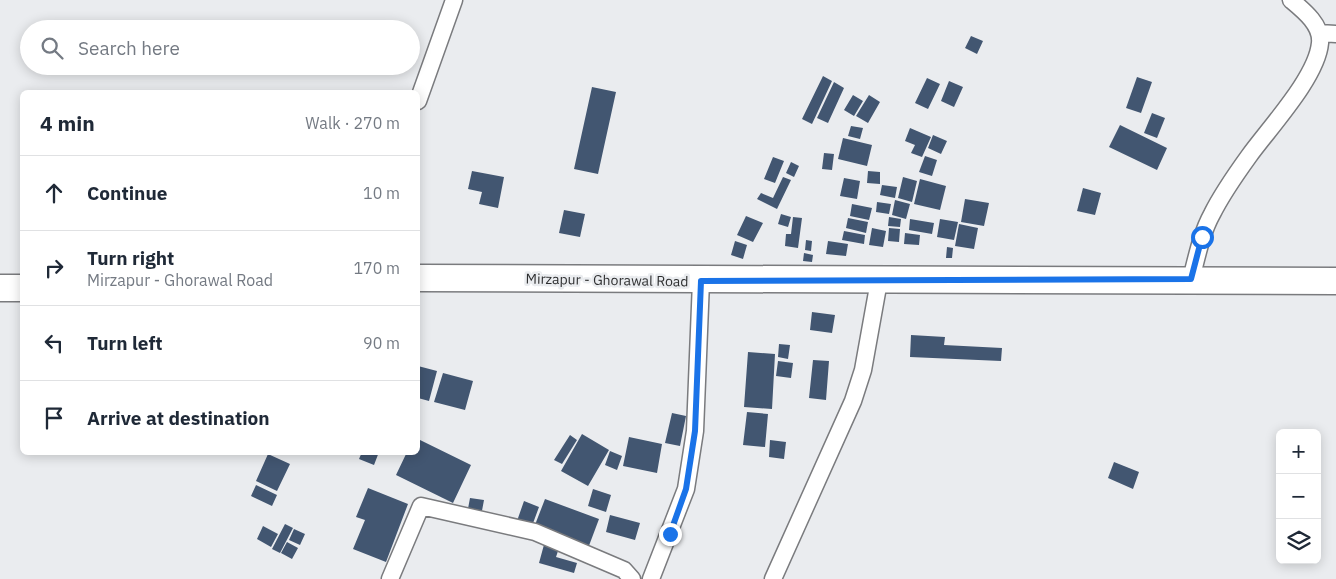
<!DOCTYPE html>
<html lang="en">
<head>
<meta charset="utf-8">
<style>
  :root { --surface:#fff; --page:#f2f2f3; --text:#1f2937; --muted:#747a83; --line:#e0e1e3 }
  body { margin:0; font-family:"IBM Plex Sans",sans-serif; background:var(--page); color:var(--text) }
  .controls { position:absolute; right:15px; bottom:15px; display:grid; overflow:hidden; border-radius:8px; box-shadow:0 2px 12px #0003 }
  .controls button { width:45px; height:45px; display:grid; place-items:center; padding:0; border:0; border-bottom:1px solid var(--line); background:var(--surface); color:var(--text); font:25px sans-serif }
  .stop { position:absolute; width:15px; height:15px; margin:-11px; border:4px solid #1a73e8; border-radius:50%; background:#fff }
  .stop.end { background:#1a73e8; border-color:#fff; box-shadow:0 1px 5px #0008 }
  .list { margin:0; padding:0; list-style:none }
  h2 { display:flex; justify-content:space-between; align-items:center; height:65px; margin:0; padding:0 20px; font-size:21px }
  h2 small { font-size:16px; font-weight:400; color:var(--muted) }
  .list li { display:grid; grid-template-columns:32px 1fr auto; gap:15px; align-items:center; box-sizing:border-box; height:75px; padding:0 20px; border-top:1px solid var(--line) }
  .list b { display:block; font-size:19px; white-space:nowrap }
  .list p { margin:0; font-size:16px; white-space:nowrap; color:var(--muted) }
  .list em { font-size:16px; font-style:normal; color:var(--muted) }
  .icon { flex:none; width:28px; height:28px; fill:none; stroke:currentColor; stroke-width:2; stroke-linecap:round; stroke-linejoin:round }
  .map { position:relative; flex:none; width:1336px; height:579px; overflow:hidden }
  .search { position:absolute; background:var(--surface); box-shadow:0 2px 12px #0003; left:20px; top:20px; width:400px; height:55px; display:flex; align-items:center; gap:12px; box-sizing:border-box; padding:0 18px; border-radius:28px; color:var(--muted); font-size:19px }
  .panel { position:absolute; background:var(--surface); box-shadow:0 2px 12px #0003; left:20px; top:90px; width:400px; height:365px; border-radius:8px }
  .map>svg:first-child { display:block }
</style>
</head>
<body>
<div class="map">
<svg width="1336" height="579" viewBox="0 0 1336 579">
  <rect width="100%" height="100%" fill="#eaecef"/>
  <path fill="#425671" d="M971 36 983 41 977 54 965 48Z
    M823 76 832 81 812 124 802 119Z
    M1137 77 1152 82 1141 113 1126 108Z
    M927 78 940 84 928 109 915 103Z
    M949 81 963 87 954 107 941 101Z
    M834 82 844 88 828 123 817 118Z
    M592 87 616 92 598 174 574 169Z
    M853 95 863 101 854 116 844 110Z
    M869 95 880 102 868 123 856 116Z
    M1152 113 1165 118 1157 138 1144 133Z
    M1120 125 1167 148 1157 170 1109 147Z
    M851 126 863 128 860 139 848 136Z
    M910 128 931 137 922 157 911 153 915 145 905 141Z
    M933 135 947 141 941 154 928 148Z
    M843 138 872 145 867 166 838 159Z
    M824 153 834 154 832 170 822 169Z
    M925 156 937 160 932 176 919 172Z
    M773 157 784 161 775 183 764 179Z
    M791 162 799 166 794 177 786 173Z
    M472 171 504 177 498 208 479 204 482 192 468 189Z
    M868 171 880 172V184L867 183Z
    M783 177 791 180 777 209 757 199 761 193 773 198Z
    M903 177 917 181 912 202 898 198Z
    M844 178 860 181 857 199 840 196Z
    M920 179 946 186 940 210 914 204Z
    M882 185 897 187 895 198 880 195Z
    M1083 188 1101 193 1095 215 1077 211Z
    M965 199 989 203 984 226 961 222Z
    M895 200 910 204 906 219 892 215Z
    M877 202 891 204 889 214 876 212Z
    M852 204 872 208 869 220 850 216Z
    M564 210 585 214 580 237 559 233Z
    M781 214 791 217 788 227 778 224Z
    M746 216 763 223 753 242 737 235Z
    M793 217 802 218 798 248 785 246 786 234H791Z
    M889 217 901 219 900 227 888 226Z
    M848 218 868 222 866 233 846 228Z
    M910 219 934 223 932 234 909 230Z
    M940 219 958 222 954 240 937 237Z
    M959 224 978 228 974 249 955 246Z
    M872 228 886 231 883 247 869 245Z
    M889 228 900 229 899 242 888 241Z
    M844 231 865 235 864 244 842 240Z
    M905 233 920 235 919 245 904 244Z
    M806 240 812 241 811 251 805 250Z
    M735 241 747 245 743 259 731 255Z
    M828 241 848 244 846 256 826 254Z
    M947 247 953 248 952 258H946Z
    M804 253 813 255 812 262 803 261Z
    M812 312 835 315 832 333 810 330Z
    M911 335 945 337 944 345 1002 348 1001 361 910 357Z
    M779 344 790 345 788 359 778 357Z
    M748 352 775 354 772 409 744 407Z
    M813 360 829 361 826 400 809 398Z
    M778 361 793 363 791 378 776 376Z
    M418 366 437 371 429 401 418 398Z
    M443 373 473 381 465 410 434 402Z
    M747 412 768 414 765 447 743 445Z
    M672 413 686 416 680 446 665 443Z
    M582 434 609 450 588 486 561 471Z
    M570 435 577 440 562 464 554 460Z
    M629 437 662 444 657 473 623 466Z
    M418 439 471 465 453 503 396 475 407 452H418Z
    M770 440 786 442 784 459 769 457Z
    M610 451 622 456 617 470 605 465Z
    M362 452H379L374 465 359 459Z
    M268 454 290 464 277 491 256 481Z
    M1114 462 1139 472 1133 489 1108 478Z
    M256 485 277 495 272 506 251 496Z
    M368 488 408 504 386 562 353 549 365 520 356 517Z
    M593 489 611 495 606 512 588 506Z
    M470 498 484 500 481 516 467 514Z
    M545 499 599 519 587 551 533 530Z
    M524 501 539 507 532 526 517 521Z
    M610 515 640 523 635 540 606 532Z
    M285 524 293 528 280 553 272 549Z
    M263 526 278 534 271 547 257 539Z
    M294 529 305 534 300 545 289 540Z
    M545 541 560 545 556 557 577 563 574 573 539 563Z
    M287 542 298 548 292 559 281 553Z"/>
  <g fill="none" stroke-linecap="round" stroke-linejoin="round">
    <defs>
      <path id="street" d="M1319 33 1336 34
        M418 101 454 0
        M1191 279C1197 257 1201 234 1212 214 1222 194 1236 174 1249 156 1270 127 1317 77 1320 43 1322 25 1303 10 1291 0
        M390 579 421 506 535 532 624 570 632 579
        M651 579 686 489 695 431 701 281
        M773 579 853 401 863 370 879 281"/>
      <path id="primary" d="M418 278 1336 281
        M0 288H22"/>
    </defs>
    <use href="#street" stroke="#7a7b7e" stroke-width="19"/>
    <use href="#primary" stroke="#7a7b7e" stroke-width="29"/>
    <use href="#street" stroke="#fff" stroke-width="16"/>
    <use href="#primary" stroke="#fff" stroke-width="26"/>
  </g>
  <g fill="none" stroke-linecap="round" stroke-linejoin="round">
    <path stroke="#1a73e8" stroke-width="6" d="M670 534 686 489 695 431 701 281 1191 279 1202 237"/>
  </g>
  <g text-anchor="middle" stroke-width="5" stroke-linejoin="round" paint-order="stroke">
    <g font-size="14" fill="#2e2f30" stroke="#eaecef">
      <text transform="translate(607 280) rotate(1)" y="5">Mirzapur - Ghorawal Road</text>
    </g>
  </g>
</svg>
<div class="controls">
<button>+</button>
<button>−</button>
<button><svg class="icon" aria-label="layers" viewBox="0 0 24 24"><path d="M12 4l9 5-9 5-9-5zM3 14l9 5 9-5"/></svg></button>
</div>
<div class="stop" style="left:1202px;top:237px"></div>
<div class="stop end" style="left:670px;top:534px"></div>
<div class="search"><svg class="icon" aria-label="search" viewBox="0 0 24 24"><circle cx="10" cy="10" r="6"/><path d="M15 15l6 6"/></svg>Search here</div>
<section class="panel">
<h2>4 min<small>Walk · 270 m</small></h2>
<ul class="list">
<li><svg class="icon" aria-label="ahead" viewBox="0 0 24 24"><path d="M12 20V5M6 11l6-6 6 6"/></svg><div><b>Continue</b></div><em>10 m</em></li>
<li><svg class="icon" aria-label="right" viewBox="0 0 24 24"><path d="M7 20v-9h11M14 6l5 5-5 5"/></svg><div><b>Turn right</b><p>Mirzapur - Ghorawal Road</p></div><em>170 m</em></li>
<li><svg class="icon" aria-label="left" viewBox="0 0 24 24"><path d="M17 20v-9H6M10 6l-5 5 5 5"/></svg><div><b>Turn left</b></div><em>90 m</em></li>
<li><svg class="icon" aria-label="arrive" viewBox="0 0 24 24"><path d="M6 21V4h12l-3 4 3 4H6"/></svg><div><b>Arrive at destination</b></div></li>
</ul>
</section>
</div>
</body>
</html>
